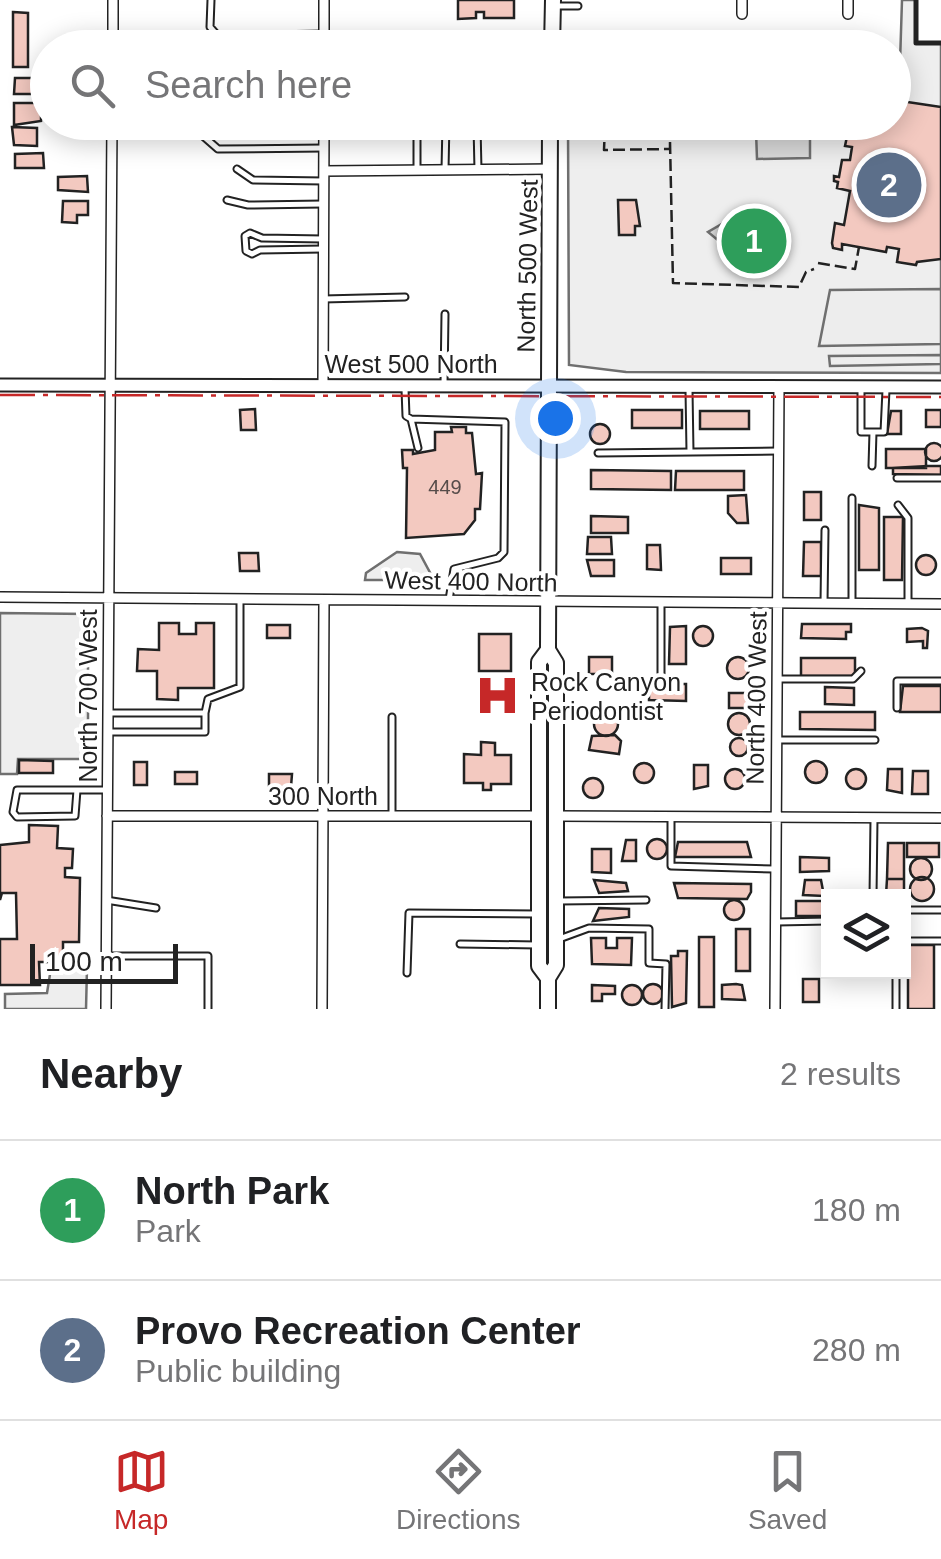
<!DOCTYPE html>
<html lang="en">
<head>
<meta charset="utf-8">
<style>
  :root { --surface:#fff; --page:#f6f6f6; --text:#202124; --muted:#757577; --line:#e0e0e0; --accent:#c62828 }
  body { margin:0; font-family:Arial,sans-serif; background:var(--page); color:var(--text) }
  .controls { position:absolute; right:30px; bottom:30px; display:grid; overflow:hidden; border-radius:0px; box-shadow:0 5px 25px #0003 }
  .controls button { width:90px; height:90px; display:grid; place-items:center; padding:0; border:0; border-bottom:2px solid var(--line); background:var(--surface); color:var(--text); font:50px sans-serif }
  .scale { position:absolute; left:30px; bottom:25px; width:148px; box-sizing:border-box; padding-left:10px; border:5px solid #222; border-top:0; font-size:28px; line-height:35px; white-space:nowrap; color:#222; -webkit-text-stroke:8px #fff; paint-order:stroke }
  .you { position:absolute; left:555px; top:418px; width:35px; height:35px; margin:-25px; border:8px solid #fff; border-radius:50%; background:#1a73e8; box-shadow:0 0 0 15px #1a73e833 }
  .badge { display:grid; place-items:center; width:65px; height:65px; border-radius:50%; background:var(--accent); color:#fff; font-size:32px; font-weight:700 }
  .pin { position:absolute; translate:-50% -50%; border:5px solid #fff; box-shadow:0 2px 10px #0006 }
  .list { margin:0; padding:0; list-style:none }
  h2 { display:flex; justify-content:space-between; align-items:center; height:130px; margin:0; padding:0 40px; font-size:42px }
  h2 small { font-size:32px; font-weight:400; color:var(--muted) }
  .list li { display:grid; grid-template-columns:65px 1fr auto; gap:30px; align-items:center; box-sizing:border-box; height:140px; padding:0 40px; border-top:2px solid var(--line) }
  .list b { display:block; font-size:38px; white-space:nowrap }
  .list p { margin:0; font-size:32px; white-space:nowrap; color:var(--muted) }
  .list em { font-size:32px; font-style:normal; color:var(--muted) }
  .icon { flex:none; width:55px; height:55px; fill:none; stroke:currentColor; stroke-width:2; stroke-linecap:round; stroke-linejoin:round }
  .map { position:relative; flex:none; width:941px; height:1009px; overflow:hidden }
  .search { position:absolute; background:var(--surface); box-shadow:0 5px 25px #0003; left:30px; right:30px; top:30px; height:110px; display:flex; align-items:center; gap:25px; box-sizing:border-box; padding:0 35px; border-radius:55px; color:var(--muted); font-size:38px }
  .sheet { height:410px; background:var(--surface) }
  nav { display:flex; justify-content:space-around; align-items:center; box-sizing:border-box; height:140px; border-top:2px solid var(--line); background:var(--surface); font-size:28px; color:var(--muted) }
  nav a { display:grid; justify-items:center; gap:5px }
  nav .on { color:var(--accent) }
  .map>svg:first-child { display:block }
</style>
</head>
<body>
<div class="map">
<svg width="941" height="1009" viewBox="0 0 941 1009">
  <rect width="100%" height="100%" fill="#fff"/>
  <path fill="#eee" stroke="#6f6f6f" stroke-width="2.5" d="M902 0H916V43H941V373L626 372 569 365 568 123 894 122V63H900Z
    M397 552 420 554 434 580H365L366 573Z
    M0 613 88 614V759H18L17 774H0Z
    M51 968H87L86 1009H5V994L47 993Z"/>
  <path fill="#ededed" stroke="#6f6f6f" stroke-width="2.5" d="M941 289V344L819 346 830 290Z
    M941 355V364L830 366 829 356Z"/>
  <path fill="#d9d9d9" stroke="#6f6f6f" stroke-width="2.5" d="M810 130V158L757 159 756 131Z
    M739 214 773 219 768 235 753 248 731 251 708 232Z"/>
  <path fill="#f3c9c0" stroke="#222" stroke-width="2.5" d="M458 0H514V18H484V12H476V18L458 19Z
    M13 12 28 13V67H13Z
    M15 78H42V94H14Z
    M894 100 941 107V259L917 262 916 265 897 262 899 249 887 247 886 252 842 244V250L833 248 832 243 835 223 844 225 850 191 837 188 838 182 834 181V176L839 177 842 160H850L852 147 845 146 850 122H894Z
    M14 103H41V121L14 125Z
    M12 127 37 128V146L14 145Z
    M43 153 44 168H15V154Z
    M87 176 88 192 58 190V177Z
    M618 200H636L640 226H635V235H619Z
    M63 201H88V215H77V223L62 222Z
    M255 409 256 430H241L240 410Z
    M632 410H682V428H632Z
    M926 410H941V427H926Z
    M700 411H749V429H700Z
    M891 411H901V434H887Z
    M590 434a10 10 0 1 1 20 0a10 10 0 1 1-20 0Z
    M451 427H466V433H472L476 474 482 473 480 509H475V520L464 534 406 538 407 468H403L402 450H413V454L435 450V432H452Z
    M925 452a9 9 0 1 1 18 0a9 9 0 1 1-18 0Z
    M886 449H926V468H886Z
    M928 466H941V475L893 474V468Z
    M591 470 671 471V490L591 489Z
    M676 471H744V490H675Z
    M804 492H821V520H804Z
    M746 495 748 523H737L728 513V496Z
    M859 505 879 508V570H859Z
    M591 516 628 517V533H591Z
    M884 517H903L902 580H884Z
    M588 537H611L612 554H587Z
    M804 542H821V576H803Z
    M647 545H660L661 570 647 569Z
    M239 553H258L259 571H240Z
    M916 565a10 10 0 1 1 20 0a10 10 0 1 1-20 0Z
    M721 558H751V574H721Z
    M587 560H614V576H591Z
    M159 623H179V634H196V623H214V688H178V700L157 699V671H137L138 649 159 650Z
    M802 624H851V632H846V639L801 638Z
    M267 625H290V638H267Z
    M686 626V664H669L670 627Z
    M693 636a10 10 0 1 1 20 0a10 10 0 1 1-20 0Z
    M922 628 928 631 927 648H923V641L907 642V629Z
    M479 634H511V671H479Z
    M589 657H612V674H589Z
    M727 668a11 11 0 1 1 22 0a11 11 0 1 1-22 0Z
    M801 658H855V676H801Z
    M649 684H686V701L649 700Z
    M903 686H941V712H900Z
    M825 687 854 688V705L825 704Z
    M729 693H750L747 708H729Z
    M800 712H875V730L800 729Z
    M594 724a12 12 0 1 1 24 0a12 12 0 1 1-24 0Z
    M728 724a11 11 0 1 1 22 0a11 11 0 1 1-22 0Z
    M615 735 621 741 619 754 589 750 592 736Z
    M730 747a9 9 0 1 1 18 0a9 9 0 1 1-18 0Z
    M481 742 495 743V755H511V784H491V790H483V783H464V754L481 755Z
    M19 760 53 761V773H19Z
    M805 772a11 11 0 1 1 22 0a11 11 0 1 1-22 0Z
    M134 762H147V785H134Z
    M634 773a10 10 0 1 1 20 0a10 10 0 1 1-20 0Z
    M694 765H708V786L694 789Z
    M888 769H902V793L887 790Z
    M725 779a10 10 0 1 1 20 0a10 10 0 1 1-20 0Z
    M846 779a10 10 0 1 1 20 0a10 10 0 1 1-20 0Z
    M913 771H928V794H912Z
    M175 772H197V784H175Z
    M269 774H292L291 787H269Z
    M583 788a10 10 0 1 1 20 0a10 10 0 1 1-20 0Z
    M29 825 58 826 57 848 73 849 72 868H65V877L80 878 79 942H63V962H39L40 985H0V939H17L16 893H2L0 900V845L29 842Z
    M647 849a10 10 0 1 1 20 0a10 10 0 1 1-20 0Z
    M626 840H636V861H622Z
    M678 842H747L751 857H675Z
    M888 843H904V879H887Z
    M907 843H939V857H907Z
    M592 849H611V873L592 872Z
    M800 857 829 858V871L800 872Z
    M910 869a11 11 0 1 1 22 0a11 11 0 1 1-22 0Z
    M910 889a12 12 0 1 1 24 0a12 12 0 1 1-24 0Z
    M887 879H904V903V896L886 895Z
    M594 880 626 883 628 891 599 893Z
    M805 880H821L824 896 803 895Z
    M674 883 751 884V892L747 899 678 898Z
    M724 910a10 10 0 1 1 20 0a10 10 0 1 1-20 0Z
    M796 901H824V916H796Z
    M599 908 629 909V917L593 921Z
    M736 929H750V971H736Z
    M699 937H714V1007H699Z
    M591 938H606V948H617V938H632L631 965 592 964Z
    M908 945H934V1009H908Z
    M678 951H687L686 1003 672 1007 671 956H678Z
    M803 979H819V1002H803Z
    M643 994a10 10 0 1 1 20 0a10 10 0 1 1-20 0Z
    M736 984 742 985 745 1000 722 999V985Z
    M592 985 615 986V994H602V1001H592Z
    M622 995a10 10 0 1 1 20 0a10 10 0 1 1-20 0Z"/>
  <g fill="none" stroke-linecap="round" stroke-linejoin="round">
    <defs>
      <path id="service" d="M211 0 210 27 218 36 324 34
        M556 6H578
        M556 44H577
        M202 122V135L218 149 324 148
        M417 122V170
        M492 122 549 125
        M237 169 253 180 324 181
        M445 170 446 122
        M478 170 477 126 485 122
        M227 200 248 205 323 204
        M323 249 260 250 252 254 246 251 245 236 250 233 262 238 323 239
        M323 299 405 297
        M444 384 445 314
        M861 388V432H884L886 390
        M405 389 406 416 411 419 505 422 504 552 498 558 454 569 449 600
        M689 390 690 452
        M411 419 418 448
        M598 453 778 451
        M872 466 873 432
        M897 478H941
        M852 498V603
        M898 505 908 518V604
        M824 603 825 530
        M661 679V603
        M777 679H853L861 671
        M897 708V681H941
        M205 713 208 699 240 687V599
        M392 717V814
        M108 732H205V713H108
        M778 740H875
        M77 790 75 816 17 817 13 812 17 790C47 790 77 790 107 790
        M671 818V866L774 869
        M873 896 874 819
        M106 900 156 908
        M559 901 646 900
        M904 910H941
        M777 922 828 921
        M559 939 589 928 649 929V963L666 964 665 1009
        M904 941H941
        M460 944 537 945
        M106 956H208V1009
        M407 973 409 913 536 914
        M896 1009V972"/>
      <path id="minor" d="M848 0V14
        M742 14V0
        M113 48V0
        M324 48V0
        M324 171 551 169
        M323 386 324 122
        M0 597 941 604
        M107 816H539
        M556 816 941 818
        M106 1009 112 122
        M322 1009 324 600
        M775 1009 779 387"/>
      <path id="tertiary" d="M0 385 941 387"/>
      <path id="primary" d="M552 48 553 0
        M548 978 539 966V662L548 650
        M548 1009V978L556 965V663L548 650 550 122"/>
    </defs>
    <use href="#service" stroke="#222" stroke-width="9"/>
    <use href="#minor" stroke="#222" stroke-width="12"/>
    <use href="#tertiary" stroke="#222" stroke-width="15"/>
    <use href="#primary" stroke="#222" stroke-width="18"/>
    <use href="#service" stroke="#fff" stroke-width="5"/>
    <use href="#minor" stroke="#fff" stroke-width="9"/>
    <use href="#tertiary" stroke="#fff" stroke-width="11"/>
    <use href="#primary" stroke="#fff" stroke-width="14"/>
    <path stroke="#222" stroke-width="2.5" stroke-dasharray="12 5" stroke-linecap="butt" d="M605 125 604 150 670 149V122
      M670 142 673 283 799 287 806 272 814 269
      M818 263 855 269 859 247"/>
    <path stroke="#222" stroke-width="5" d="M916 0V43H941"/>
    <path stroke="#c62828" stroke-width="2.5" stroke-dasharray="35 8 5 8" stroke-linecap="butt" d="M0 395 941 397"/>
  </g>
  <defs>
    <symbol id="hospital-bare" viewBox="-9 -9 18 18"><path d="M-5-5h3v3.5h4V-5h3V5h-3V1.5h-4V5h-3Z" fill="#c62828" stroke="#fff" stroke-width="2.5" paint-order="stroke"/></symbol>
  </defs>
  <g fill-rule="evenodd">
    <use href="#hospital-bare" x="466" y="664" width="63" height="63"/>
  </g>
  <g text-anchor="middle" stroke-width="8" stroke-linejoin="round" paint-order="stroke">
    <g font-size="20" fill="#564c4a">
      <text x="445" y="494">449</text>
    </g>
    <g font-size="25" fill="#222" stroke="#fff">
      <text transform="translate(527 266) rotate(-89)" y="9">North 500 West</text>
      <text x="411" y="373">West 500 North</text>
      <text transform="translate(471 581) rotate(1)" y="9">West 400 North</text>
      <text transform="translate(88 696) rotate(-90)" y="9">North 700 West</text>
      <text transform="translate(756 698) rotate(-89)" y="9">North 400 West</text>
      <text x="323" y="805">300 North</text>
    </g>
    <g font-size="25" fill="#222" stroke="#fff" text-anchor="start">
      <text x="531" y="691">Rock Canyon<tspan x="531" dy="29">Periodontist</tspan></text>
    </g>
  </g>
</svg>
<div class="controls">
<button><svg class="icon" aria-label="layers" viewBox="0 0 24 24"><path d="M12 4l9 5-9 5-9-5zM3 14l9 5 9-5"/></svg></button>
</div>
<div class="scale">100 m</div>
<div class="you"></div>
<div class="pin badge" style="left:754px;top:241px;background:#2e9e5b">1</div>
<div class="pin badge" style="left:889px;top:185px;background:#5c6f8a">2</div>
<div class="search"><svg class="icon" aria-label="search" viewBox="0 0 24 24"><circle cx="10" cy="10" r="6"/><path d="M15 15l6 6"/></svg>Search here</div>
</div>
<section class="sheet">
<h2>Nearby<small>2 results</small></h2>
<ul class="list">
<li><span class="badge" style="background:#2e9e5b">1</span><div><b>North Park</b><p>Park</p></div><em>180 m</em></li>
<li><span class="badge" style="background:#5c6f8a">2</span><div><b>Provo Recreation Center</b><p>Public building</p></div><em>280 m</em></li>
</ul>
</section>
<nav>
<a class="on"><svg class="icon" aria-label="map" viewBox="0 0 24 24"><path d="M3 6l6-2 6 2 6-2v14l-6 2-6-2-6 2zM9 4v14M15 6v14"/></svg>Map</a>
<a><svg class="icon" aria-label="directions" viewBox="0 0 24 24"><path d="M12 3l9 9-9 9-9-9zM9 14v-3h6M13 9l2 2-2 2"/></svg>Directions</a>
<a><svg class="icon" aria-label="saved" viewBox="0 0 24 24"><path d="M7 4h10v16l-5-4-5 4z"/></svg>Saved</a>
</nav>
</body>
</html>
